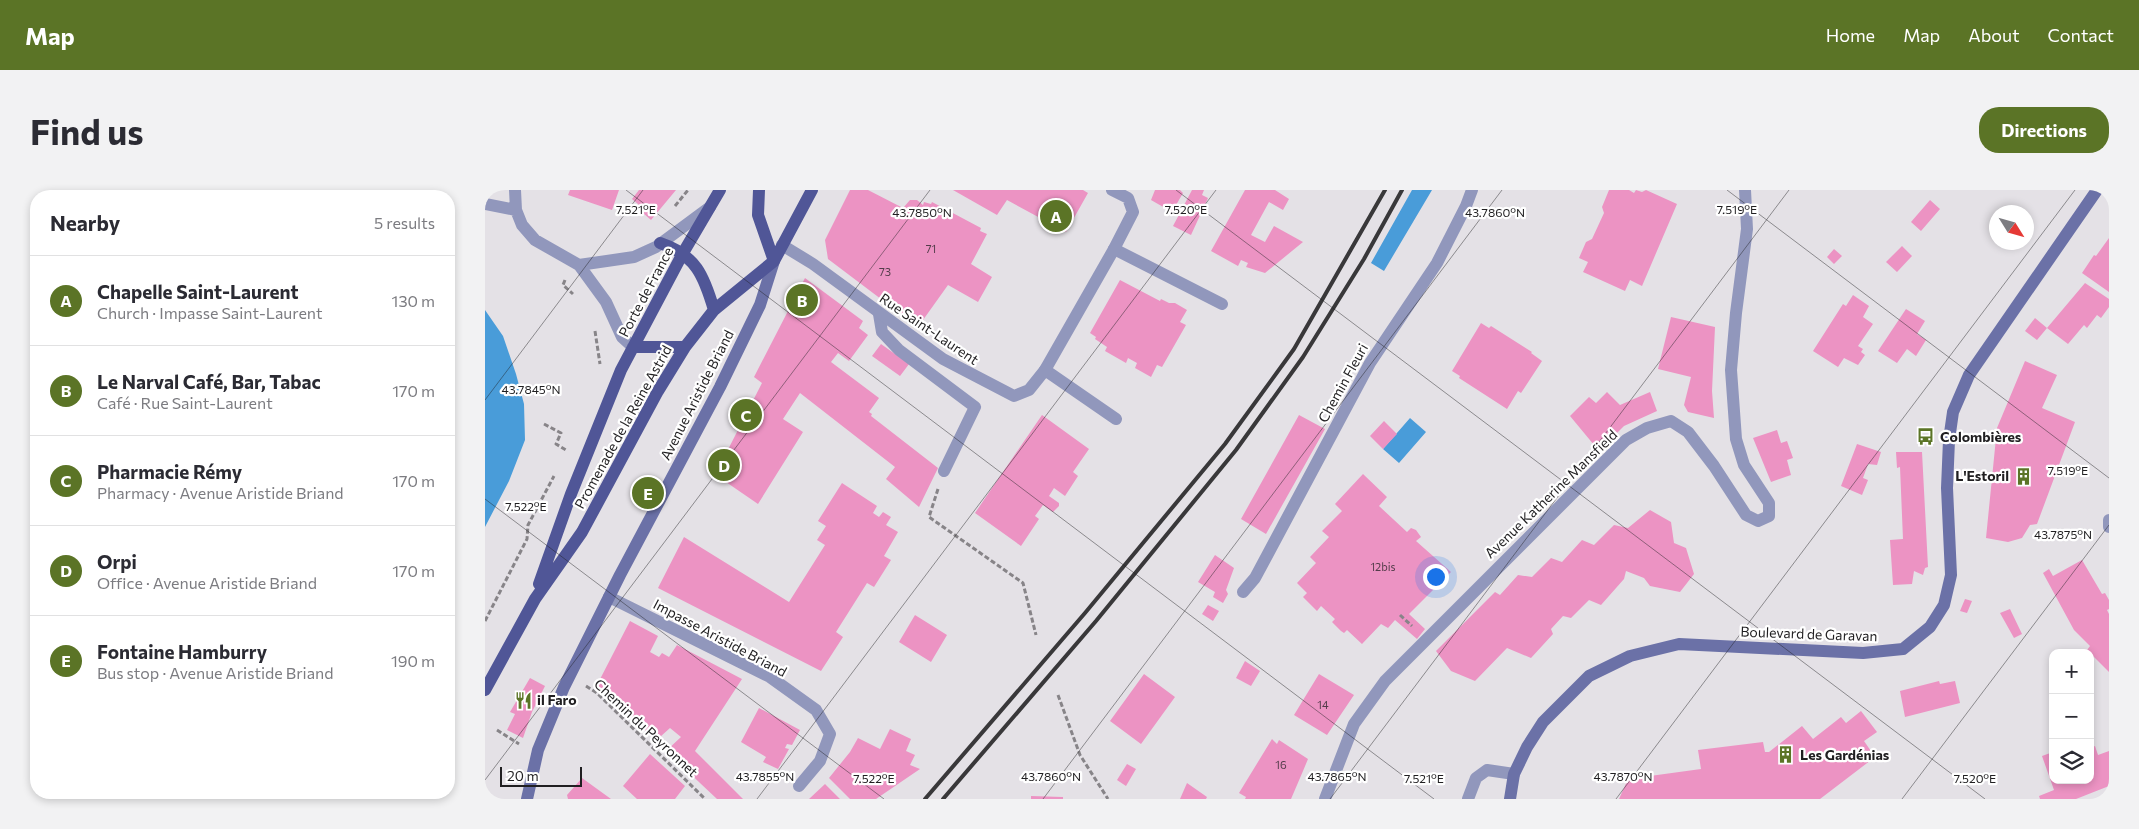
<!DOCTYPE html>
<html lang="en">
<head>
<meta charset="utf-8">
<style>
  :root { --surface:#fff; --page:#f2f2f3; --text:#2b2b33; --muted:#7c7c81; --line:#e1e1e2; --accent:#5b7426 }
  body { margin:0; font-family:Commissioner,sans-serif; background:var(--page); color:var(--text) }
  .controls { position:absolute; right:15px; bottom:15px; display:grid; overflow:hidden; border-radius:10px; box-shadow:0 2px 8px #0003 }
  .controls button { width:45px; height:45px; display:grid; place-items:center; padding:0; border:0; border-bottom:1px solid var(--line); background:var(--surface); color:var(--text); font:25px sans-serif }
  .compass { position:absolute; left:1504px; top:15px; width:45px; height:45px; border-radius:50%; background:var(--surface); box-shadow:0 2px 8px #0003; rotate:127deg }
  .scale { position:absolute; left:15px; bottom:12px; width:82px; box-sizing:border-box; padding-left:5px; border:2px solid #201f21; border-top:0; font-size:14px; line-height:18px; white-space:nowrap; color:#201f21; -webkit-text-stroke:4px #fff; paint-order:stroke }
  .you { position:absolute; left:950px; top:386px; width:18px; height:18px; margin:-12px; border:4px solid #fff; border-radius:50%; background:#1a73e8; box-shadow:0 0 0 8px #1a73e833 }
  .badge { display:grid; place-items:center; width:32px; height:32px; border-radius:50%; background:var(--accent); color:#fff; font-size:16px; font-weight:700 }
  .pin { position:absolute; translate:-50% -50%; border:2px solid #fff; box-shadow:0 1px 5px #0006 }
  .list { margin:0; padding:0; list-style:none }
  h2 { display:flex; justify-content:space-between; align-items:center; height:65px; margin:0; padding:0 20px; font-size:21px }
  h2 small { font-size:16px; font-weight:400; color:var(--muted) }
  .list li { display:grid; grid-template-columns:32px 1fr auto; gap:15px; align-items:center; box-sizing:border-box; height:90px; padding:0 20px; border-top:1px solid var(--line) }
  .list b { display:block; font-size:19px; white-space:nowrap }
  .list p { margin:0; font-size:16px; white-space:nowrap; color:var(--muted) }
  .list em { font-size:16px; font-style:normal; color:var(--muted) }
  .icon { flex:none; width:28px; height:28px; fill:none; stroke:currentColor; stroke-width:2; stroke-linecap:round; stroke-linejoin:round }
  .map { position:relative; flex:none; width:1624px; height:609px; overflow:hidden; border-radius:20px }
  header { display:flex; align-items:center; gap:30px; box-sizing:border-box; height:70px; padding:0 25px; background:var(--accent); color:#fff }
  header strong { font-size:24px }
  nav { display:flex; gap:28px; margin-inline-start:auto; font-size:18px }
  .intro { display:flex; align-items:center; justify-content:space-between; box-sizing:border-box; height:120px; padding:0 30px }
  h1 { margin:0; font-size:35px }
  .button { padding:12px 22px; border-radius:20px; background:var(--accent); color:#fff; font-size:18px; font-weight:700 }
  main { display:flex; gap:30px; padding:0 30px }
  aside { flex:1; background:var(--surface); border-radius:20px; box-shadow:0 2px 8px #0003 }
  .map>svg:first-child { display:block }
</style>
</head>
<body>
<header>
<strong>Map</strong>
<nav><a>Home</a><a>Map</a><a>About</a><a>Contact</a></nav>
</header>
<div class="intro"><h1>Find us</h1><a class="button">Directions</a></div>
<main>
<aside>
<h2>Nearby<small>5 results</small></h2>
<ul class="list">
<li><span class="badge">A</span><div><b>Chapelle Saint-Laurent</b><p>Church · Impasse Saint-Laurent</p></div><em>130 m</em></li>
<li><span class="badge">B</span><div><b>Le Narval Café, Bar, Tabac</b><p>Café · Rue Saint-Laurent</p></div><em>170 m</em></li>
<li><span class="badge">C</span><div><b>Pharmacie Rémy</b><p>Pharmacy · Avenue Aristide Briand</p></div><em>170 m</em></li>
<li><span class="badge">D</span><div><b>Orpi</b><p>Office · Avenue Aristide Briand</p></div><em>170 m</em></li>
<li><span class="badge">E</span><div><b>Fontaine Hamburry</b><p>Bus stop · Avenue Aristide Briand</p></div><em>190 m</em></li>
</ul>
</aside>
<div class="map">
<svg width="1624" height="609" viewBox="0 0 1624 609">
  <rect width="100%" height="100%" fill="#e4e1e6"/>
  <path fill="#499cd9" d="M927 0H947L899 81 886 73Z
    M0 120 18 146 31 184 39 214 40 250 24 291 0 337Z
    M925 228 941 242 914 273 898 259Z"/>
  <path fill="#ec93c3" d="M85 0H134L127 20 83 5Z
    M154 0H191L166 30 158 23 160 20 147 9Z
    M365 0H383L418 18 425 10H432L438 15 439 12 446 14 447 12 496 38 495 41 502 44 486 74 507 87 493 112 463 95 433 137 343 69 340 50Z
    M468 0H598L603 3 581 42 522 10 512 25Z
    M670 0H695L698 3 687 22 666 10Z
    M707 0H719L717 5 723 8 706 45 688 36Z
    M760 0H790L804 9 798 20 784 12 766 45 780 52 789 36 818 52 780 83 761 77 763 73 756 70 753 76 726 61Z
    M1124 0H1144L1149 3 1151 0 1157 2 1161 0 1192 14 1157 96 1145 90 1140 101 1098 82 1103 72 1094 68 1101 52 1107 49 1119 23 1117 17Z
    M1445 10 1455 19 1436 41 1426 32Z
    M1624 48V102L1597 83 1609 65 1611 66Z
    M1417 56 1427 66 1412 82 1401 72Z
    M1349 59 1357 66 1349 74 1342 67Z
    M320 88 378 131 374 138 383 145 364 171 353 163 346 172 394 208 384 222 387 224 386 226 453 278 434 317 401 289 410 277 315 203 298 229 318 242 273 314 241 292 229 287 277 193 269 187Z
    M635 90 675 111 676 109 684 113H690L702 120 695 132 701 135 677 177 672 175 666 187 650 178 652 173 643 168 641 173 620 161 622 157 610 149 611 147 605 143Z
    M1600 93 1624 109V117L1616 128 1612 125 1602 138 1599 135 1583 154 1562 138Z
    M1368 105 1384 116 1378 127 1388 134 1373 156 1378 159 1376 162 1380 165 1373 175 1359 168 1353 177 1328 161 1358 114 1361 116Z
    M1421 119 1440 131 1432 144 1441 150 1431 166 1422 159 1412 173 1393 161Z
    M1186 127 1230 137 1227 201 1229 228 1203 222 1199 215 1206 187 1173 179Z
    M1550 128 1562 138 1552 150 1540 141Z
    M996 133 1004 138 1006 136 1047 162 1046 163 1057 171 1036 203 1033 201 1022 219 974 188 975 186 967 181Z
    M396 154 424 174 415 186 387 166Z
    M1540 171 1572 185 1557 218 1590 232 1552 334 1545 335 1537 348 1523 352 1501 348 1512 238Z
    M1122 202 1135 215 1165 202 1172 221 1139 236 1114 261 1085 226 1104 207 1111 213Z
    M557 225 604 259 588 282 593 286 580 306 569 298 564 306 574 313V316L568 322 558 315 550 326 554 329 536 356 490 323Z
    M814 225 840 239 781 344 756 329Z
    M899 231 912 244 898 259 885 246Z
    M1292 240 1296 253 1302 251 1308 268 1302 270 1306 285 1286 292 1268 248Z
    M1372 254 1396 262 1392 275 1383 274 1378 288 1383 290 1377 305 1356 296Z
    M1411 262H1437L1443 377 1440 378 1438 385 1429 381 1427 394 1408 395 1405 350 1418 349 1415 277 1412 278Z
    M878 284 902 307 894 316 922 342 926 338 931 340 936 347 931 351 966 382 924 424 940 439 932 449 910 430 903 438 896 434 877 454 862 440 859 443 856 441 847 432 850 429 836 416 832 421 818 407 822 403 812 393 831 373 825 367 844 347 837 341 857 321 850 314Z
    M357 293 392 316 388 323 394 327 398 322 406 327 401 335 413 342 399 366 406 370 389 397 382 393 351 442 358 447 336 481 173 398 199 347 304 412 340 355 332 350 341 336 333 331Z
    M1165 320 1186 332 1189 353 1201 358 1209 384 1195 402 1165 396 1159 388 1141 381 1139 389 1116 415 1104 410 1086 428 1078 426 1066 439 1068 444 1046 468 1022 458 990 491 966 481 951 461 1010 402 1015 405 1033 385 1047 387 1066 368 1077 372 1097 350 1109 355 1129 335 1143 338Z
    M730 365 749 378 741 400 743 404 738 413 728 407 730 402 713 392Z
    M1597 370 1617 404 1620 403 1624 410V419L1622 420 1624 424V482L1602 460 1605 456 1589 440 1558 383 1564 379 1568 386Z
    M1480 409 1487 411 1482 423 1475 421Z
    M723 415 734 421 728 431 717 424Z
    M1525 419 1537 444 1529 448 1515 423Z
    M430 425 462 445 446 472 414 452Z
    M145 431 173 446 165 462 174 467 177 463 184 467 192 455 257 489 210 561 258 609H232L181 561 196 547 185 538 175 547 165 538 162 542 112 495Z
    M760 471 775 481 766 496 751 488Z
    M659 484 690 507 656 554 625 531Z
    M834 484 869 505 842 545 809 525Z
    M45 488 60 496 47 522 38 548 22 540 30 524 25 522Z
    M1454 491 1455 494 1470 491 1475 513 1420 527 1415 501Z
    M274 518 315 540 307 555 302 554 300 558 304 559 293 579 278 572 281 567 256 552Z
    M1376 521 1392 542 1379 551 1390 567 1335 609H1134L1143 589 1216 579 1213 560 1278 552 1280 562H1284L1317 536 1328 549 1356 527 1361 533Z
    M405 539 426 549 421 561 430 565 425 575 435 579 391 609H365L344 588 365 562 373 548 395 559Z
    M787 549 792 554 794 550 823 569 818 581 806 609H760L761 607 754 603Z
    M1610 556 1613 565 1624 561V596L1591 609H1555L1554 606 1569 600 1557 566 1568 562V590H1605V558Z
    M165 564 200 596 190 609H152L138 596Z
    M642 574 651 579 641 596 632 590Z
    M97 588 126 609H83L82 605Z
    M702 593 722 607 721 609H695Z
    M340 594 355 609H324Z
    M546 606 578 607V609H546Z"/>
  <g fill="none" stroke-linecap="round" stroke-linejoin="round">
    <path stroke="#878488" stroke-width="3" stroke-dasharray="5 2.5" stroke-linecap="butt" d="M190 16 203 0
      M80 90 78 95 88 104
      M110 141 115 174
      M59 234 76 243 71 254 81 260
      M453 299 444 327 538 393 551 445
      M915 425 927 436
      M0 431 42 349 43 335 69 286
      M101 496 112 503 220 609
      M573 505 595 565 623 609
      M12 540 34 554"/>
    <path stroke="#9197bc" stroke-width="12" d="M30 0 31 20 37 35 50 50 94 75 149 67 171 57 225 17
      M0 14 31 20
      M629 59 737 114
      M94 75 121 112 137 147 148 157
      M394 124 397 142 414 160 490 217 459 281
      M560 180 631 229
      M124 407 285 487 331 520 345 544 335 571 314 596"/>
    <path stroke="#9197bc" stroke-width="12" d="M297 55 328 74 458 169 529 206 544 200 560 180 629 59 648 22 643 8 627 0
      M1624 330V337
      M758 402 770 388 885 173 952 73 981 16 987 0
      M840 609 869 534 900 491 1141 250 1162 238 1186 231 1203 242 1229 276 1261 325 1273 331 1284 326V313L1259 275 1251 249 1246 180 1251 123 1262 39 1260 0
      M983 609 991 588 1002 580 1029 584"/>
    <path stroke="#6b71a7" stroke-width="12" d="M42 609 53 560 79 497 135 385 235 197 275 115 289 71
      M1025 609 1029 584 1042 557 1058 532 1104 486 1145 466 1194 454 1378 463 1418 459 1445 437 1459 415 1466 385 1462 298 1464 250 1468 222 1484 185 1612 0"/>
    <path stroke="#505697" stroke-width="12" d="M274 0 273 25 289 71
      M175 53C211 65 219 86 229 120
      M148 157H200
      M54 394 86 304 136 180 198 63 235 0
      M0 500 50 409 97 342 173 201 200 157 229 120 289 71 327 0"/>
    <path stroke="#39383a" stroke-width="4" d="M440 609 600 423 740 254 809 159 900 0
      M458 609 611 431 751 260 818 167 879 69 917 0"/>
  </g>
  <path fill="none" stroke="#201f21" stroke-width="1" stroke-opacity="0.45" d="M141 0 949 609M691 0 1500 609M1242 0 1624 288M0 210 158 0M0 309 399 609M0 590 445 0M272 609 731 0M558 609 1017 0M845 609 1304 0M1131 609 1590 0M1417 609 1624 335"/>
  <defs>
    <symbol id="bus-bare" viewBox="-9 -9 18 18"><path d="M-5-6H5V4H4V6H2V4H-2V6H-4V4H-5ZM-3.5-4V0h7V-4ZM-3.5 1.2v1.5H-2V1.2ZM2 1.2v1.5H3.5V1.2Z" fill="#5b7426" stroke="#fff" stroke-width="2.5" paint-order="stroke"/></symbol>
    <symbol id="building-bare" viewBox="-9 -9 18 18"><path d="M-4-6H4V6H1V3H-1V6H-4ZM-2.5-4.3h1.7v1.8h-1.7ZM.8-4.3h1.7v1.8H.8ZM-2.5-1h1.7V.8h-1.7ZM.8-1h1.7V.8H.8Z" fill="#5b7426" stroke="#fff" stroke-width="2.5" paint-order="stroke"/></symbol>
    <symbol id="restaurant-bare" viewBox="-9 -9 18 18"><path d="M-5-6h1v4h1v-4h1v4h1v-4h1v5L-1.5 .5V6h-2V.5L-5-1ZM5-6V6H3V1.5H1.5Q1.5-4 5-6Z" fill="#5b7426" stroke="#fff" stroke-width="2.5" paint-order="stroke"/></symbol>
  </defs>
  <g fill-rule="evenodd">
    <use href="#bus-bare" x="1428" y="234" width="25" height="25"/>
    <use href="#building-bare" x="1526" y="274" width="25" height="25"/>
    <use href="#restaurant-bare" x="26" y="498" width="25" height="25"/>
    <use href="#building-bare" x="1288" y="552" width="25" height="25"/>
  </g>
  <g text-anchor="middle" stroke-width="4.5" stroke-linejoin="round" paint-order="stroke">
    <g font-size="11" fill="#533c4a">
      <text x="446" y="63">71</text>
      <text x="400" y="86">73</text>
      <text x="898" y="381">12bis</text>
      <text x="838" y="519">14</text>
      <text x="796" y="579">16</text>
    </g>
    <g font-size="14" fill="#201f21" stroke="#fff">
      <text transform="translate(161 102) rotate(-62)" y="5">Porte de France</text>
      <text transform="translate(444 139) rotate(34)" y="5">Rue Saint-Laurent</text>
      <text transform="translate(858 193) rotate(-61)" y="5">Chemin Fleuri</text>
      <text transform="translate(212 205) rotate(-63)" y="5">Avenue Aristide Briand</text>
      <text transform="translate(138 237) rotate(-61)" y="5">Promenade de la Reine Astrid</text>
      <text transform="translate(1066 304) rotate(-44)" y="5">Avenue Katherine Mansfield</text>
      <text transform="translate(1324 444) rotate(2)" y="5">Boulevard de Garavan</text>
      <text transform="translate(235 448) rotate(28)" y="5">Impasse Aristide Briand</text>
      <text transform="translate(161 538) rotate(43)" y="5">Chemin du Peyronnet</text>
    </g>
    <g font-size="14" font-weight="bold" fill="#201f21" stroke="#fff" text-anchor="start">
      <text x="1455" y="252">Colombières</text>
      <text x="1524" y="291" text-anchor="end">L'Estoril</text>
      <text x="52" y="515">il Faro</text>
      <text x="1315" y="570">Les Gardénias</text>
    </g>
  </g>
  <g font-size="12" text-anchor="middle" fill="#201f21" stroke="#fff" stroke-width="4.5" stroke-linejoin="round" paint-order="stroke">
    <text x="151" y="24">7.521°E</text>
    <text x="701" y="24">7.520°E</text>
    <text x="1252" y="24">7.519°E</text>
    <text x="437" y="27">43.7850°N</text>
    <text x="1010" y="27">43.7860°N</text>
    <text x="46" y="204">43.7845°N</text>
    <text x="1583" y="285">7.519°E</text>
    <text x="41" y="321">7.522°E</text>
    <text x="1578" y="349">43.7875°N</text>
    <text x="280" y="591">43.7855°N</text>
    <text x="566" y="591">43.7860°N</text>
    <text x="852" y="591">43.7865°N</text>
    <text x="1138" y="591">43.7870°N</text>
    <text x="389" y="593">7.522°E</text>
    <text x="939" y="593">7.521°E</text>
    <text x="1490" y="593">7.520°E</text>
  </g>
</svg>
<div class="controls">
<button>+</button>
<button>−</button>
<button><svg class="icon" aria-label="layers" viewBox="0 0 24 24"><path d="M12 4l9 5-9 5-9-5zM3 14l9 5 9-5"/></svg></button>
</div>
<svg class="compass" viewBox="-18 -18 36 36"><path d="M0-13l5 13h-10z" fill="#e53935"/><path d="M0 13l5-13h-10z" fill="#7c7c81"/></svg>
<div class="scale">20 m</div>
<div class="you"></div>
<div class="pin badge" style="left:571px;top:26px">A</div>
<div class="pin badge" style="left:317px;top:110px">B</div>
<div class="pin badge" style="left:261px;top:225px">C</div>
<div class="pin badge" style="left:239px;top:275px">D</div>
<div class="pin badge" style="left:163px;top:303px">E</div>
</div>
</main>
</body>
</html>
